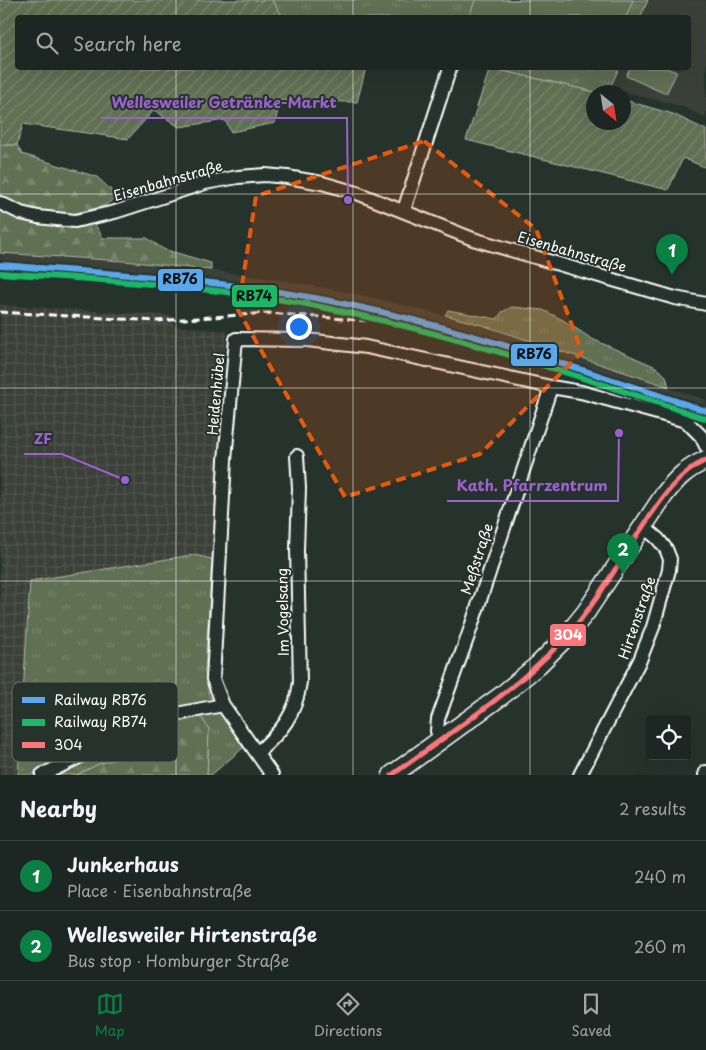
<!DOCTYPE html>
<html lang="en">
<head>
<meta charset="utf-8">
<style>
  :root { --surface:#1c2622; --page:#29322f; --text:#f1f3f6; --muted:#a0a5a5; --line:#3a4340; --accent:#0b8043 }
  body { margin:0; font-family:"Playpen Sans",sans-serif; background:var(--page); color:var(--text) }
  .controls { position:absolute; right:15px; bottom:15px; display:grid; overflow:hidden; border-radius:5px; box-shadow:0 5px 20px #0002 }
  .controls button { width:45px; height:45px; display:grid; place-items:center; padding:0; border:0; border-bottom:1px solid var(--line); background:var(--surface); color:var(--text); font:25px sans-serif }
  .compass { position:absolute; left:586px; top:85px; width:45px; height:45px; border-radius:50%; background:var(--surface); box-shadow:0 5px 20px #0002; rotate:150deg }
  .you { position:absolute; left:298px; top:326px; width:18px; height:18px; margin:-12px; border:4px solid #fff; border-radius:50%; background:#1a73e8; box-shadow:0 0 0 8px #1a73e833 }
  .badge { display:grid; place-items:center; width:32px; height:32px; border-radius:50%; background:var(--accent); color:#fff; font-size:16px; font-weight:700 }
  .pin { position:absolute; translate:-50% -41px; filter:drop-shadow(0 1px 2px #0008) }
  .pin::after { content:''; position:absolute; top:26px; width:18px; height:15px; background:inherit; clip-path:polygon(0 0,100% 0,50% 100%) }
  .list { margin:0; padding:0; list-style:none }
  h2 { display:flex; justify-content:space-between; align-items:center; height:65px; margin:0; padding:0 20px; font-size:21px }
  h2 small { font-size:16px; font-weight:400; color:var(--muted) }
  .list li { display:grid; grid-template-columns:32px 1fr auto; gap:15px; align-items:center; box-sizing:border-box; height:70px; padding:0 20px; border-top:1px solid var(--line) }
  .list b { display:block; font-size:19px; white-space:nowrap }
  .list p { margin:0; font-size:16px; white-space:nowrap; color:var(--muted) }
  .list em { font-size:16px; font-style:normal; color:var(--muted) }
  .icon { flex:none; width:28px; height:28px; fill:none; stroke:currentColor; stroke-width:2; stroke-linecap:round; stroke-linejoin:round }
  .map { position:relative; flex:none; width:706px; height:775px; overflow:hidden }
  .search { position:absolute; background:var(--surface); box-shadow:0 5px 20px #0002; left:15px; right:15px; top:15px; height:55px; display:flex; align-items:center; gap:12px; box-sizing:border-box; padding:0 18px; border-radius:5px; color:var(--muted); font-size:19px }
  .sheet { height:205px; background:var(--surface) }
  nav { display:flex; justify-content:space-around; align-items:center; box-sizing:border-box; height:70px; border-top:1px solid var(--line); background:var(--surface); font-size:14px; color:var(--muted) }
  nav a { display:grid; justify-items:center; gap:2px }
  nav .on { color:var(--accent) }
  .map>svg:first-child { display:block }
</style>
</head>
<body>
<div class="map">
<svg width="706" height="775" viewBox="0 0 706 775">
  <defs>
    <pattern id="industrial-grid" width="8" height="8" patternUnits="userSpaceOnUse" patternTransform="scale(1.25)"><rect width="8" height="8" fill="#3b4139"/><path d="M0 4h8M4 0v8" fill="none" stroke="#4f544d"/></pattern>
    <pattern id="grass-tufts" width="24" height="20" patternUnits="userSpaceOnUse" patternTransform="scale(1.25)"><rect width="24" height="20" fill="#617052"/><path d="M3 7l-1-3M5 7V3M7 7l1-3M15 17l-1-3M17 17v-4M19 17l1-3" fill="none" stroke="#79856c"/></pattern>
    <pattern id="forest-firs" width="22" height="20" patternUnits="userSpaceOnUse" patternTransform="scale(1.25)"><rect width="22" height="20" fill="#617052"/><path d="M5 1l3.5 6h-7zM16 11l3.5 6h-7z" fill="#79856c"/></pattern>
    <pattern id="garden-furrows" width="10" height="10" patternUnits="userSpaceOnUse" patternTransform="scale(1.25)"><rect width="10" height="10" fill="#617052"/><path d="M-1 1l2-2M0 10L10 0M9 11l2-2" fill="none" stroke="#79856c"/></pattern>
  </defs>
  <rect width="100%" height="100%" fill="#26332d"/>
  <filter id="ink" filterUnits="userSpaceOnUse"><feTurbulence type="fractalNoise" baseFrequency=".02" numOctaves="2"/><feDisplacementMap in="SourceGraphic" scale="10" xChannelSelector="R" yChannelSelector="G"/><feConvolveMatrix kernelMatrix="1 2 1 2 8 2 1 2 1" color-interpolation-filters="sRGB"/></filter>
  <g filter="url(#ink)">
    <path fill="#3b4139" d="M648 0H706V118L684 107 610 88 619 68H688V18L640 17Z
      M0 253 124 261 211 270 286 281 362 295 485 326 706 400V416L479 342 358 311 209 287 0 270Z"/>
    <path fill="url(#industrial-grid)" d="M0 305 173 316 174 326 227 331 224 355 212 559 193 555 30 581 18 775H0Z"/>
    <path fill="url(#grass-tufts)" stroke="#b0b8a8" d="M272 0H648L640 18H283Z
      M490 68H619L608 92H595Z
      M512 307 543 310 563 320 592 339 656 367 666 376 669 387 485 326 445 315 448 310 497 319 502 312Z
      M193 555 212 559 205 671 209 696 223 705 243 748 211 775H207L209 729 184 720 148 740 144 752 101 763 76 775H18L30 581Z"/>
    <path fill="url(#forest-firs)" stroke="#b0b8a8" d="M0 145H17L22 154 97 177 110 189 115 198 106 205 87 211 103 238H147L163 249 211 263V270L124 261 0 253Z
      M201 717 209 729 207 775H76L101 763 144 752 148 740 184 720Z"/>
    <path fill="url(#garden-furrows)" stroke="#b0b8a8" d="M0 0H272L283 17 18 18V68H366L357 102 280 101 275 123 231 132 225 120 179 127 154 110 128 139 23 124 17 145H0Z
      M490 68 595 92 594 122H624V100L673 114 706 130V165L704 167 683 158 668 190 466 140Z"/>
    <path fill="#617052" stroke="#b0b8a8" d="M475 0H633L626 17H469Z
      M630 68H666L677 72 666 94 626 76Z"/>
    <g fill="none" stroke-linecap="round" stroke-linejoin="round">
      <defs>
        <path id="street" d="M0 203 21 213 38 217 75 221 115 212 205 183 238 177 265 175 287 177 322 183 357 193 473 239 675 298 706 304
          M404 210 450 68
          M441 741 437 731 438 719 468 636 551 387
          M257 753C281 732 296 715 300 682L297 550 299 488 297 456
          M42 775 161 717 223 705
          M272 775 223 705 213 679 225 460 236 339 307 340 366 347 551 387 581 392 686 421 701 436 706 446
          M580 775 640 660 653 627 669 570 670 559 666 549 658 539 644 527
          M705 775 706 772"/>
        <path id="secondary" d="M392 775 501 696 538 665 565 638 586 612 664 495C677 478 686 469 706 460"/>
      </defs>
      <use href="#street" stroke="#fff" stroke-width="16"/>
      <use href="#secondary" stroke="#fff" stroke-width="21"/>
      <use href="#street" stroke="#26332d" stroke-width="12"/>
      <use href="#secondary" stroke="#26332d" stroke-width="18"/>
      <path stroke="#fff" stroke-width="3" stroke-dasharray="8 4" stroke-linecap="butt" d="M0 312 156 321 268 313 421 325 476 336"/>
      <defs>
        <path id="bus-1" d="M392 775C451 732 514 692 564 639 594 607 616 567 640 531 659 503 675 475 706 460"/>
      </defs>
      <use href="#bus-1" stroke="#26332d" stroke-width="9"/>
      <use href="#bus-1" stroke="#fd767a" stroke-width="5"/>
      <defs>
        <path id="rail-1" d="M0 265C105 273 211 279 315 298 449 323 577 368 706 411"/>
        <path id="rail-2" d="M0 273C105 280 212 286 316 306 448 332 576 375 704 418"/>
      </defs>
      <use href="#rail-1" stroke="#26332d" stroke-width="10"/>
      <use href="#rail-2" stroke="#26332d" stroke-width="10"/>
      <use href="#rail-1" stroke="#5aa8eb" stroke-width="6"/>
      <use href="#rail-2" stroke="#1ab867" stroke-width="6"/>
    </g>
  </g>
  <path fill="#e8590c" fill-opacity="0.2" stroke="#e8590c" stroke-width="4" stroke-dasharray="10 6" stroke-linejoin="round" d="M424 141 536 229 582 352 480 454 345 497 238 310 256 196Z"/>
  <path fill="none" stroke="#fff" stroke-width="1" stroke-opacity="0.55" d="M176 0V18M353 0V18M530 0V18M176 68V775M353 68V775M530 68V775M0 194H706M0 388H706M0 581H706"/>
  <g text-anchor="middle" stroke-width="4" stroke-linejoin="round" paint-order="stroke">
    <g font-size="14" fill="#fff" stroke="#26332d">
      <text transform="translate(168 181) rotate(-16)" y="5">Eisenbahnstraße</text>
      <text transform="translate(572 252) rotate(16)" y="5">Eisenbahnstraße</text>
      <text transform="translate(216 394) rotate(-85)" y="5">Heidenhübel</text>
      <text transform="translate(477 559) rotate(-72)" y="5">Meßstraße</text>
      <text transform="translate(283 612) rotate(-91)" y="5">Im Vogelsang</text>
      <text transform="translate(637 618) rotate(-71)" y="5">Hirtenstraße</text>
    </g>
  </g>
  <rect x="12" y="682" width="166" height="80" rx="8" fill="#26332d" stroke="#67706c" stroke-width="1"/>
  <rect x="22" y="697" width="23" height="6" fill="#5aa8eb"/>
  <rect x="22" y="719" width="23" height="7" fill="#1ab867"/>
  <rect x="22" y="742" width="23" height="6" fill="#fd767a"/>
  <g font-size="14" fill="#fff">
    <text x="54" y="705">Railway RB76</text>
    <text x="54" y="727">Railway RB74</text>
    <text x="54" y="750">304</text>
  </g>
  <path fill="none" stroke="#9c61cf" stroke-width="2" d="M348 200L347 118H101M125 480L62 454H24M619 433L618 501H447"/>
  <g fill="#9c61cf" stroke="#26332d" stroke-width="2">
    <circle cx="348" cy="200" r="5"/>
    <circle cx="125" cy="480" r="5"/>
    <circle cx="619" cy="433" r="5"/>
  </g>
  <g font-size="15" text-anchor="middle" font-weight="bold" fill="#9c61cf" stroke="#26332d" stroke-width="4" stroke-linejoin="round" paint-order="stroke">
    <text x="224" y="108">Wellesweiler Getränke-Markt</text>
    <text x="43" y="444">ZF</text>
    <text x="532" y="491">Kath. Pfarrzentrum</text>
  </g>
  <g stroke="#26332d" stroke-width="2">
    <rect x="157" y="268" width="47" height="24" rx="5" fill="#5aa8eb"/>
    <rect x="231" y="284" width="47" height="24" rx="5" fill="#1ab867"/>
    <rect x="510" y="343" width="48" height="24" rx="5" fill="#5aa8eb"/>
    <rect x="549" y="623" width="38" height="24" rx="5" fill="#fd767a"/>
  </g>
  <g font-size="14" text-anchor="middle" font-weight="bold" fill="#fff">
    <text x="568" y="640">304</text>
  </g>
  <g font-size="14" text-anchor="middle" font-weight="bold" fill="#111">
    <text x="180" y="284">RB76</text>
    <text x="254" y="301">RB74</text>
    <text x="534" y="359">RB76</text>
  </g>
</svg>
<div class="controls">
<button><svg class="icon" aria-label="locate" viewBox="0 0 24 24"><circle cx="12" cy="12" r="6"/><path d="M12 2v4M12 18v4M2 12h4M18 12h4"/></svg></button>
</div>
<svg class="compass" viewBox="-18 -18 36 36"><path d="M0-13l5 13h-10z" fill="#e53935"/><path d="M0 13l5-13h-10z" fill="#a0a5a5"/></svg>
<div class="you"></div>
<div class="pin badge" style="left:672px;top:275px">1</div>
<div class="pin badge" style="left:623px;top:574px">2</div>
<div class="search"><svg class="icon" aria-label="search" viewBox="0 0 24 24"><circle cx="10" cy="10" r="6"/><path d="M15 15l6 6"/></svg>Search here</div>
</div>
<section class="sheet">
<h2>Nearby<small>2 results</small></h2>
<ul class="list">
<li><span class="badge">1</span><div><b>Junkerhaus</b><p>Place · Eisenbahnstraße</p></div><em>240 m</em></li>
<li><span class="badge">2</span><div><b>Wellesweiler Hirtenstraße</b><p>Bus stop · Homburger Straße</p></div><em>260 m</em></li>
</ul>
</section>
<nav>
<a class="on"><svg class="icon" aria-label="map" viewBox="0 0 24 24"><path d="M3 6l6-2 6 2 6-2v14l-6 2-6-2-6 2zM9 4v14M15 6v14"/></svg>Map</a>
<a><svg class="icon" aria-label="directions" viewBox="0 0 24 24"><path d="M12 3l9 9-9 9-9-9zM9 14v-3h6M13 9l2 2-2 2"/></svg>Directions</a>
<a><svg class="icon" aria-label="saved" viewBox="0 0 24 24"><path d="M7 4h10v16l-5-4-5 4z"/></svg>Saved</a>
</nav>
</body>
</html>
